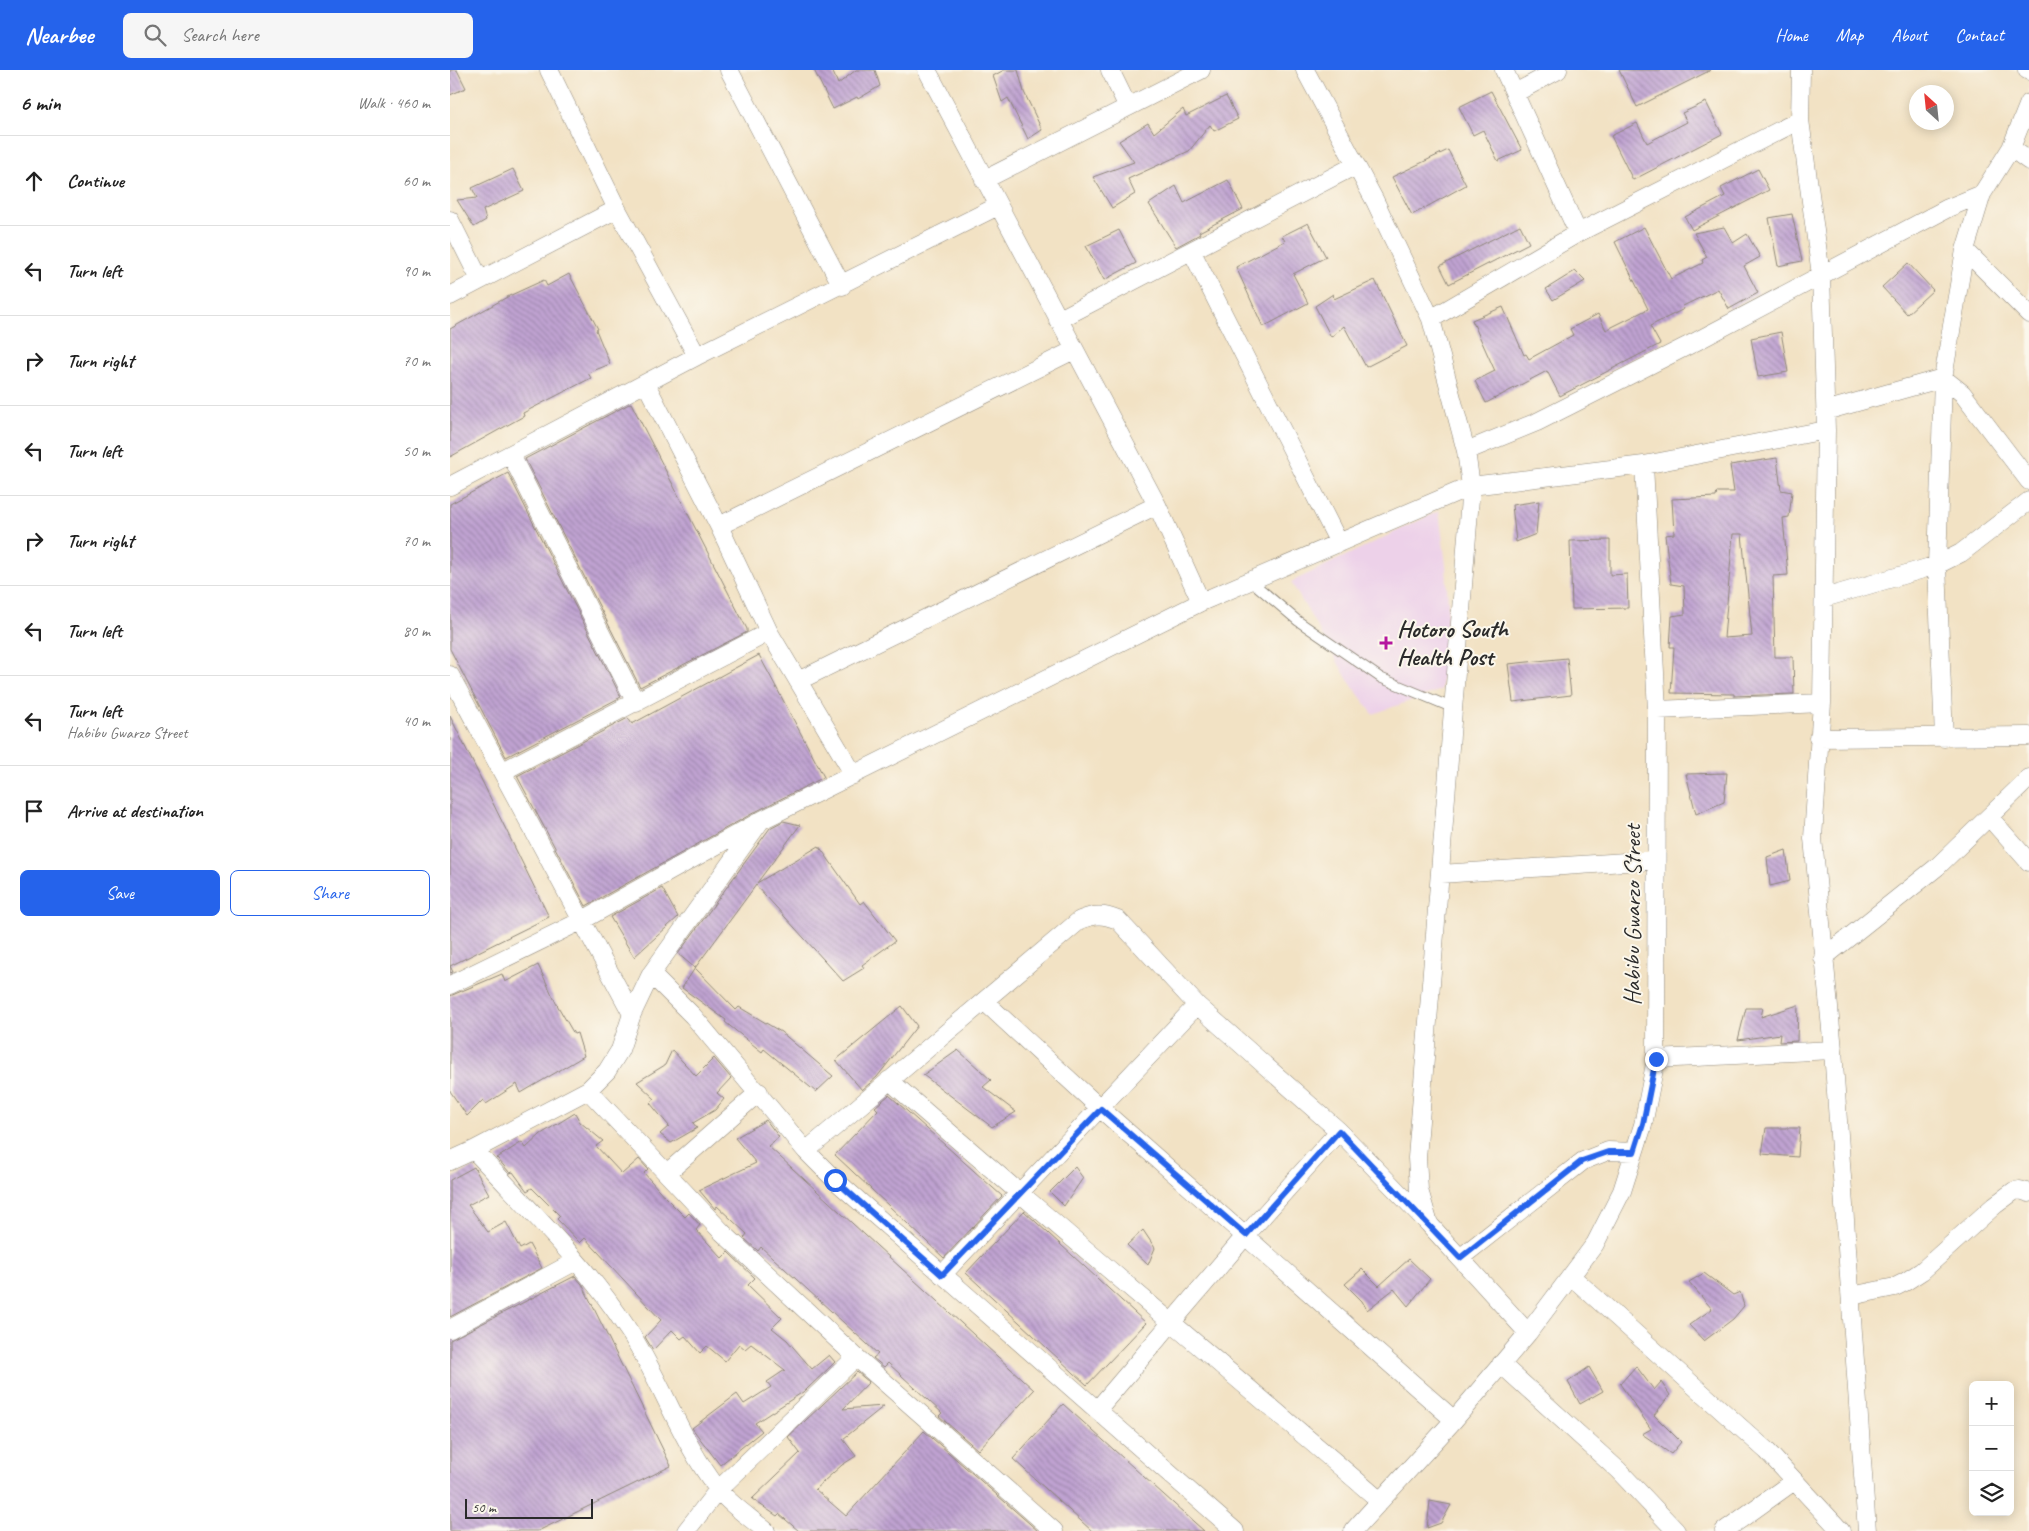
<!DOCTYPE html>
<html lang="en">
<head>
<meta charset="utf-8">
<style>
  :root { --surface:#fff; --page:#f6f6f6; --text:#222; --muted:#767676; --line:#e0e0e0; --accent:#2563eb }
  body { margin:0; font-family:Caveat,sans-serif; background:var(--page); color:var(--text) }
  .controls { position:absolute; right:15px; bottom:15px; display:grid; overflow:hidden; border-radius:8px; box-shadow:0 2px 12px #0003 }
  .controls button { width:45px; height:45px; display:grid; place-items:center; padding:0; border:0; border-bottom:1px solid var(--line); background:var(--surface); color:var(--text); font:25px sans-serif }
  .compass { position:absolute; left:1459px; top:15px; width:45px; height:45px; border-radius:50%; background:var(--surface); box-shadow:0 2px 12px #0003; rotate:333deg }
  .scale { position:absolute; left:15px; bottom:12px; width:128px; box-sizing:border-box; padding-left:5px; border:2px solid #2b2b2b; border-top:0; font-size:14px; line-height:18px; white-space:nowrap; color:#2b2b2b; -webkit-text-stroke:4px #fbf7ec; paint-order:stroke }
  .stop { position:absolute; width:15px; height:15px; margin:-11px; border:4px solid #2563eb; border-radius:50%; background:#fff }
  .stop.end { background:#2563eb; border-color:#fff; box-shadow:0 1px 5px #0008 }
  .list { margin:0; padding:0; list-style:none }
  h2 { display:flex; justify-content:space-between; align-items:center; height:65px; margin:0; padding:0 20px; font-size:21px }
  h2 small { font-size:16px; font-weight:400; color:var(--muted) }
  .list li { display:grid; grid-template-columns:32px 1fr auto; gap:15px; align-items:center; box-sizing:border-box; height:90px; padding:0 20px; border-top:1px solid var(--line) }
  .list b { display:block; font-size:19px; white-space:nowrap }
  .list p { margin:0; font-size:16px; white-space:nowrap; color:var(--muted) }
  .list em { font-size:16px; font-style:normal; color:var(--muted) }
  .actions { display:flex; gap:10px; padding:15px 20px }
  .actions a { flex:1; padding:11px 0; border:1px solid var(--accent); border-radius:8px; text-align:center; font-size:18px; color:var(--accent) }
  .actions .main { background:var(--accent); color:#fff }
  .icon { flex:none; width:28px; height:28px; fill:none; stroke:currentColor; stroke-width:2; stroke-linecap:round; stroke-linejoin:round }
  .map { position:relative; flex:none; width:1579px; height:1461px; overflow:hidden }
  header { display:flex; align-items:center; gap:30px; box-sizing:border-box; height:70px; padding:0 25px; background:var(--accent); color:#fff }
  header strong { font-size:24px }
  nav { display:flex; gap:28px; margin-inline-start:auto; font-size:18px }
  .search { width:350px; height:45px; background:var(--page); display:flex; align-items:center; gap:12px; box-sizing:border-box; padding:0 18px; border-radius:8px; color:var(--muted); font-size:19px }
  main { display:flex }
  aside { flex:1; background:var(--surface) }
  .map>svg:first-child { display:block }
</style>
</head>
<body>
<header>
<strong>Nearbee</strong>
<div class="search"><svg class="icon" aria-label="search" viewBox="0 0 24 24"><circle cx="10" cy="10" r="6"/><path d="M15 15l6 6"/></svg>Search here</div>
<nav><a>Home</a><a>Map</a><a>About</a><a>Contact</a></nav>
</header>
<main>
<aside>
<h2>6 min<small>Walk · 460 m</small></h2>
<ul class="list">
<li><svg class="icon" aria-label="ahead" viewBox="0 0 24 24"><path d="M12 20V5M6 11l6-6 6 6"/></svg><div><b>Continue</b></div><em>60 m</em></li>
<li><svg class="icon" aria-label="left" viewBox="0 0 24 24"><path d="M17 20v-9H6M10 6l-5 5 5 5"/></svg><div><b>Turn left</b></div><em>90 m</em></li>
<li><svg class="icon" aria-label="right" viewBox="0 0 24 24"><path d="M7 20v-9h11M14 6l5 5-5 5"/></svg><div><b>Turn right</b></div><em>70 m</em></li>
<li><svg class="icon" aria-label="left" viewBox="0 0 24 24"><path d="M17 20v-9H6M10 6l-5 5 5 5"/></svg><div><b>Turn left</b></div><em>50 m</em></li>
<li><svg class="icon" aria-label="right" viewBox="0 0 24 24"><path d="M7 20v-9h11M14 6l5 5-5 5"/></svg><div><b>Turn right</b></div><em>70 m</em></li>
<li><svg class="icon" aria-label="left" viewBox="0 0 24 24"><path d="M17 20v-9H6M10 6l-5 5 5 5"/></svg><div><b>Turn left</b></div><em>80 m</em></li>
<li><svg class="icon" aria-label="left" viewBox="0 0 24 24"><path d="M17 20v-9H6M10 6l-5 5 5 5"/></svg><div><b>Turn left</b><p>Habibu Gwarzo Street</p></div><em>40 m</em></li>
<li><svg class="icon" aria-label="arrive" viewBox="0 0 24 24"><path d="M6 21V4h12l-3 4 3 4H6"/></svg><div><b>Arrive at destination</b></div></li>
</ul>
<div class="actions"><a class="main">Save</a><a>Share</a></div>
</aside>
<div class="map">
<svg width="1579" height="1461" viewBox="0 0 1579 1461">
  <defs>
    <pattern id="building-back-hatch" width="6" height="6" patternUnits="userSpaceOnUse" patternTransform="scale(1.25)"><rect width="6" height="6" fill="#c0a3d2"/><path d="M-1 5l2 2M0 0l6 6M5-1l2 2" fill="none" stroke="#9c85ab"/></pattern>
  </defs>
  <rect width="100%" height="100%" fill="#fbf7ec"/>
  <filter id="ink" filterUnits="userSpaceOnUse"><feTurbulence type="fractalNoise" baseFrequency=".02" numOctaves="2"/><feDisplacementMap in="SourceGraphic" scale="10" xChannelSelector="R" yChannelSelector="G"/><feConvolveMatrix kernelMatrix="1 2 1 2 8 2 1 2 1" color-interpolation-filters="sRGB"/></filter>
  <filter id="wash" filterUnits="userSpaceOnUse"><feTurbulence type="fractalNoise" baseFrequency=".0096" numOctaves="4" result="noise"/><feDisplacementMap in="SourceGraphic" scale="20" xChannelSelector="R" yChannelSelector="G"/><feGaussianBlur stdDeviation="1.12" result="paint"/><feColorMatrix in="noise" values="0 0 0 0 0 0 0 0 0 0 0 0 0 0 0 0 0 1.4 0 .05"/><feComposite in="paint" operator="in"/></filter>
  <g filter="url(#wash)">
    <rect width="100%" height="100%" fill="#f2e2c4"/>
    <path fill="#edd1e9" d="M989 441 996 495 998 535 991 620 923 644 898 610 841 512Z"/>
    <g id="blocks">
      <path fill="url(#building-back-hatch)" fill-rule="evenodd" d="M0 0H7L16 18 0 25Z
        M364 0H382L388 14 406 0H425L430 16 408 29 407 27 383 39Z
        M554 0H568L574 22 592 60 578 69 558 28 552 32 543 6Z
        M1169 0H1261L1187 37Z
        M1041 21 1072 80 1048 91 1033 60 1023 65 1009 37Z
        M776 26 788 49 764 61 760 55 739 81 678 109 685 124 662 138 643 107 684 92 669 71 698 53 704 63 733 39 736 46Z
        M1256 32 1272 64 1183 110 1161 66 1187 53 1197 73 1237 52 1232 43Z
        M998 80 1016 115 962 145 942 107Z
        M63 99 74 121 33 140 36 150 24 157 7 130 27 128 22 118Z
        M1308 99 1319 120 1242 160 1235 147 1275 126 1271 118Z
        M778 110 793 139 749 162 750 164 726 177 699 134 726 116 734 133Z
        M1342 144 1352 191 1328 196 1319 148Z
        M858 153 876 187 843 204 858 233 813 257 786 197 835 171 832 166Z
        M1070 155 1079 173 999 214 990 196Z
        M1194 157 1221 209 1253 193 1252 190 1257 187 1244 163 1274 157 1283 173 1297 164 1310 187 1294 196 1308 223 1279 239 1268 219 1233 236 1234 239 1200 256 1210 274 1110 326 1097 301 1036 333 1025 311 1045 301 1022 250 1053 237 1074 285 1076 284 1079 289 1123 265 1120 259 1148 244 1156 260 1198 239 1165 172Z
        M669 160 686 193 654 210 636 176Z
        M1458 193 1483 220 1457 244 1432 217Z
        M1125 201 1135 211 1103 230 1096 219Z
        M119 204 148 259 146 260 160 294 138 303 141 308 73 343 74 346 0 387V259L59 226 94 210 97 216Z
        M925 210 957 276 916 297 894 256 881 267 865 236 883 224 884 229Z
        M1331 262 1338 302 1308 307 1301 268Z
        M181 333 297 559V562L190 617 75 389Z
        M1327 388 1331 420 1342 422 1339 447 1333 448 1338 505 1323 506 1325 587H1343L1344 624 1284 626V624L1221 623 1224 577H1220L1222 546 1235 544 1234 516 1221 514 1215 465 1224 464 1222 429 1266 427 1267 422H1284L1280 395ZM1283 464H1292L1302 566 1274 568Z
        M58 403 171 627 56 687 0 579V434Z
        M1089 431 1086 464 1066 472 1062 435Z
        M1160 470V505L1177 504 1178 538 1122 539 1120 471Z
        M309 585 374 707 307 741 136 836 67 706 178 648 182 654Z
        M1117 588 1121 625 1063 632 1058 594Z
        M0 646 99 847 0 896 3 902 0 903Z
        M1277 703 1274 732 1246 744 1236 704Z
        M333 751 350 755 307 813 369 776 410 834 414 831 445 871 412 895 414 898 393 911 306 815 245 898 228 884 320 758Z
        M1336 780 1340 811 1320 816 1317 787Z
        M212 818 228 847 184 887 160 847Z
        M88 895 106 933 124 964 127 963 134 986 71 1023 67 1014 36 1034 33 1030 17 1046 0 1021V926L52 904 55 912Z
        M245 898 286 940 289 937 331 962 383 1006 366 1022 314 979 312 982 275 952 276 950 232 918Z
        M1348 935 1347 971 1329 972 1330 964 1288 970 1296 938H1313L1311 947Z
        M452 936 467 956 427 1007 412 1020 386 990Z
        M222 980 246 1006 264 988 281 1008 267 1023 274 1029 265 1040 243 1053 247 1058 221 1073 210 1064 219 1056 200 1033 205 1029 187 1012 215 995Z
        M508 980 541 1010 533 1017 566 1042 542 1057 473 1005Z
        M439 1025 552 1126 494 1188 385 1085 428 1040 425 1037Z
        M125 1043 130 1052 153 1071 146 1076 172 1104 189 1089 198 1099 194 1103 215 1127 235 1147 239 1143 250 1155 246 1160 272 1188 278 1182 305 1208 298 1215 332 1248 322 1258 337 1270 362 1299 379 1285 385 1292 356 1320 305 1353 312 1361 270 1395 242 1358 287 1324 294 1334 321 1317 317 1312 335 1300 301 1274 295 1279 289 1274 275 1291 257 1276 250 1283 235 1266 231 1269 222 1260 203 1280 195 1267 211 1250 135 1168 130 1173 107 1149 110 1146 82 1118 77 1121 63 1102 60 1103 47 1088 72 1072 76 1078 91 1064Z
        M316 1050 329 1067 318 1076 584 1320 528 1380 489 1346 492 1343 438 1293 434 1297 423 1288 428 1284 311 1177 308 1181 294 1168 297 1164 267 1136 265 1139 249 1120 306 1093 285 1068Z
        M1316 1058H1350L1348 1087 1312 1084Z
        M24 1097 39 1124 18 1135 38 1162 56 1152 70 1179 79 1174 92 1198 0 1247V1110Z
        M625 1097 633 1108 614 1136 600 1122Z
        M574 1141 696 1253 637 1315 516 1203Z
        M693 1160 705 1178 698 1195 677 1175Z
        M959 1189 980 1209 958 1236 944 1219 917 1240 912 1231 895 1214 912 1199 929 1216Z
        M1254 1203 1283 1225 1290 1222 1294 1236 1283 1249 1254 1271 1239 1255 1262 1239 1239 1212Z
        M125 1206 132 1214 221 1396 88 1461H0V1270Z
        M1186 1296 1204 1320 1211 1312 1220 1325 1204 1345 1231 1372 1221 1384 1192 1364 1201 1359 1170 1314Z
        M1139 1297 1153 1321 1130 1334 1118 1312Z
        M407 1302 419 1312 393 1339 434 1336 393 1369 406 1386 392 1395 365 1419 396 1446 474 1361 588 1461H349L329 1444 327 1446 302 1429 350 1383 338 1367Z
        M613 1334 754 1461H642L563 1389Z
        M980 1431 1001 1435 991 1453 977 1458Z"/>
    </g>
  </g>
  <g filter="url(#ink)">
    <use href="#blocks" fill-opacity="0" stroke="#8e8678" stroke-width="1"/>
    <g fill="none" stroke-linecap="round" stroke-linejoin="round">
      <defs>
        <path id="lane" d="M801 511 848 551 931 608 1003 638"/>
        <path id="street" d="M99 0 167 139 247 286
          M279 0 392 216
          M477 0 707 435 751 532
          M660 0 678 37
          M855 0 925 131 981 249 1016 381 1021 416 967 1088 969 1120 979 1154
          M1054 0 1128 163
          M1351 0 1350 50 1371 205 1376 360 1372 633 1363 768 1383 980 1417 1461
          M1577 0 1579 1
          M1065 23 1108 0
          M1561 78 1579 91
          M534 110 751 0
          M0 150 30 210
          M1515 180 1579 244
          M742 182 889 473
          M0 226 167 139
          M981 249 1128 163 1350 50
          M608 250 906 95
          M196 314 269 456 319 562 404 705
          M1375 341 1493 308 1512 323 1579 411
          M1016 381 1087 352 1247 271 1498 138 1532 124
          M61 385 186 633
          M0 416 247 286 548 136
          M269 456 624 280
          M1374 528 1487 495 1511 483 1579 431
          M0 605 182 944
          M348 611 707 435
          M1207 640 1372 633
          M1368 668 1579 666
          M1494 668 1487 495 1493 308 1515 180 1532 124 1561 78 1579 33
          M53 704 61 697 319 562
          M1539 747 1579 792
          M990 804 1206 790
          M1373 888 1487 797 1579 708
          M201 904 243 946 356 1081 385 1110 785 1461
          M0 915 131 851 312 750 751 532 1021 416 1194 395 1376 360
          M535 932 651 1039 1004 1350
          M1206 989 1383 980
          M439 1010C601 1152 766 1289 929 1430
          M138 1020 272 1162 406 1287 604 1461
          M24 1080C76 1137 135 1193 177 1258 211 1308 230 1371 268 1419 280 1435 301 1448 316 1461
          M356 1081 630 850C645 844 653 844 668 850L747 935 889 1061 979 1154 1078 1263
          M0 1091 24 1080 138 1020 157 1001 170 980 182 944 201 904 309 753
          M217 1103 309 1022
          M1010 1188 1133 1091 1158 1081 1184 1082
          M492 1205 747 935
          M1121 1206 1317 1381 1391 1461
          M1401 1226 1445 1217 1455 1212 1472 1201 1545 1135 1564 1121 1570 1120 1579 1123
          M0 1259 126 1191
          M1051 1294 1168 1400 1226 1461
          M647 1340 796 1165 889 1061
          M236 1461 268 1420 406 1287
          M903 1461 1004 1350 1078 1263 1145 1174 1172 1121 1193 1055 1206 989 1207 640 1194 395
          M1274 1461 1344 1411"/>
      </defs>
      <use href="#lane" stroke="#8e8678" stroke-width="11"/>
      <use href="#street" stroke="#8e8678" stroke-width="19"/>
      <use href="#lane" stroke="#fff" stroke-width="9"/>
      <use href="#street" stroke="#fff" stroke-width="18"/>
    </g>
  </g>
  <g fill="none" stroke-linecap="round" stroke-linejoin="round" filter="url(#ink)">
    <path stroke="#2563eb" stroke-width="6" d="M385 1110 492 1205 651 1039 796 1165 889 1061 1010 1188 1132 1091 1158 1082H1184L1193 1054 1206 989"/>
  </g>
  <path fill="#b5179e" stroke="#fbf7ec" stroke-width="2" d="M933.5 565.5h5v5h5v5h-5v5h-5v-5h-5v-5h5z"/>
  <g text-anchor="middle" stroke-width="4" stroke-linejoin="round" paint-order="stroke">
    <g font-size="24" font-weight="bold" fill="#2b2b2b" stroke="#fbf7ec" text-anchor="start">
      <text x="947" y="567">Hotoro South<tspan x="947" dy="28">Health Post</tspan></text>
    </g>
    <g font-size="24" fill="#2b2b2b" stroke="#fbf7ec">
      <text transform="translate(1182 845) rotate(-90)" y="8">Habibu Gwarzo Street</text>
    </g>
  </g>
</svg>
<div class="controls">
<button>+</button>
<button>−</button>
<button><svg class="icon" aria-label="layers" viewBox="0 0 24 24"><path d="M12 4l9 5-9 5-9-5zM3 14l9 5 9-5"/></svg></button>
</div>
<svg class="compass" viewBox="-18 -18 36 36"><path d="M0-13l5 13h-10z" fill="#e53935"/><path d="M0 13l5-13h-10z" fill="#767676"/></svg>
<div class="scale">50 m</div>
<div class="stop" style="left:385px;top:1110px"></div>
<div class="stop end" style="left:1206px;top:989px"></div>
</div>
</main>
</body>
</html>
